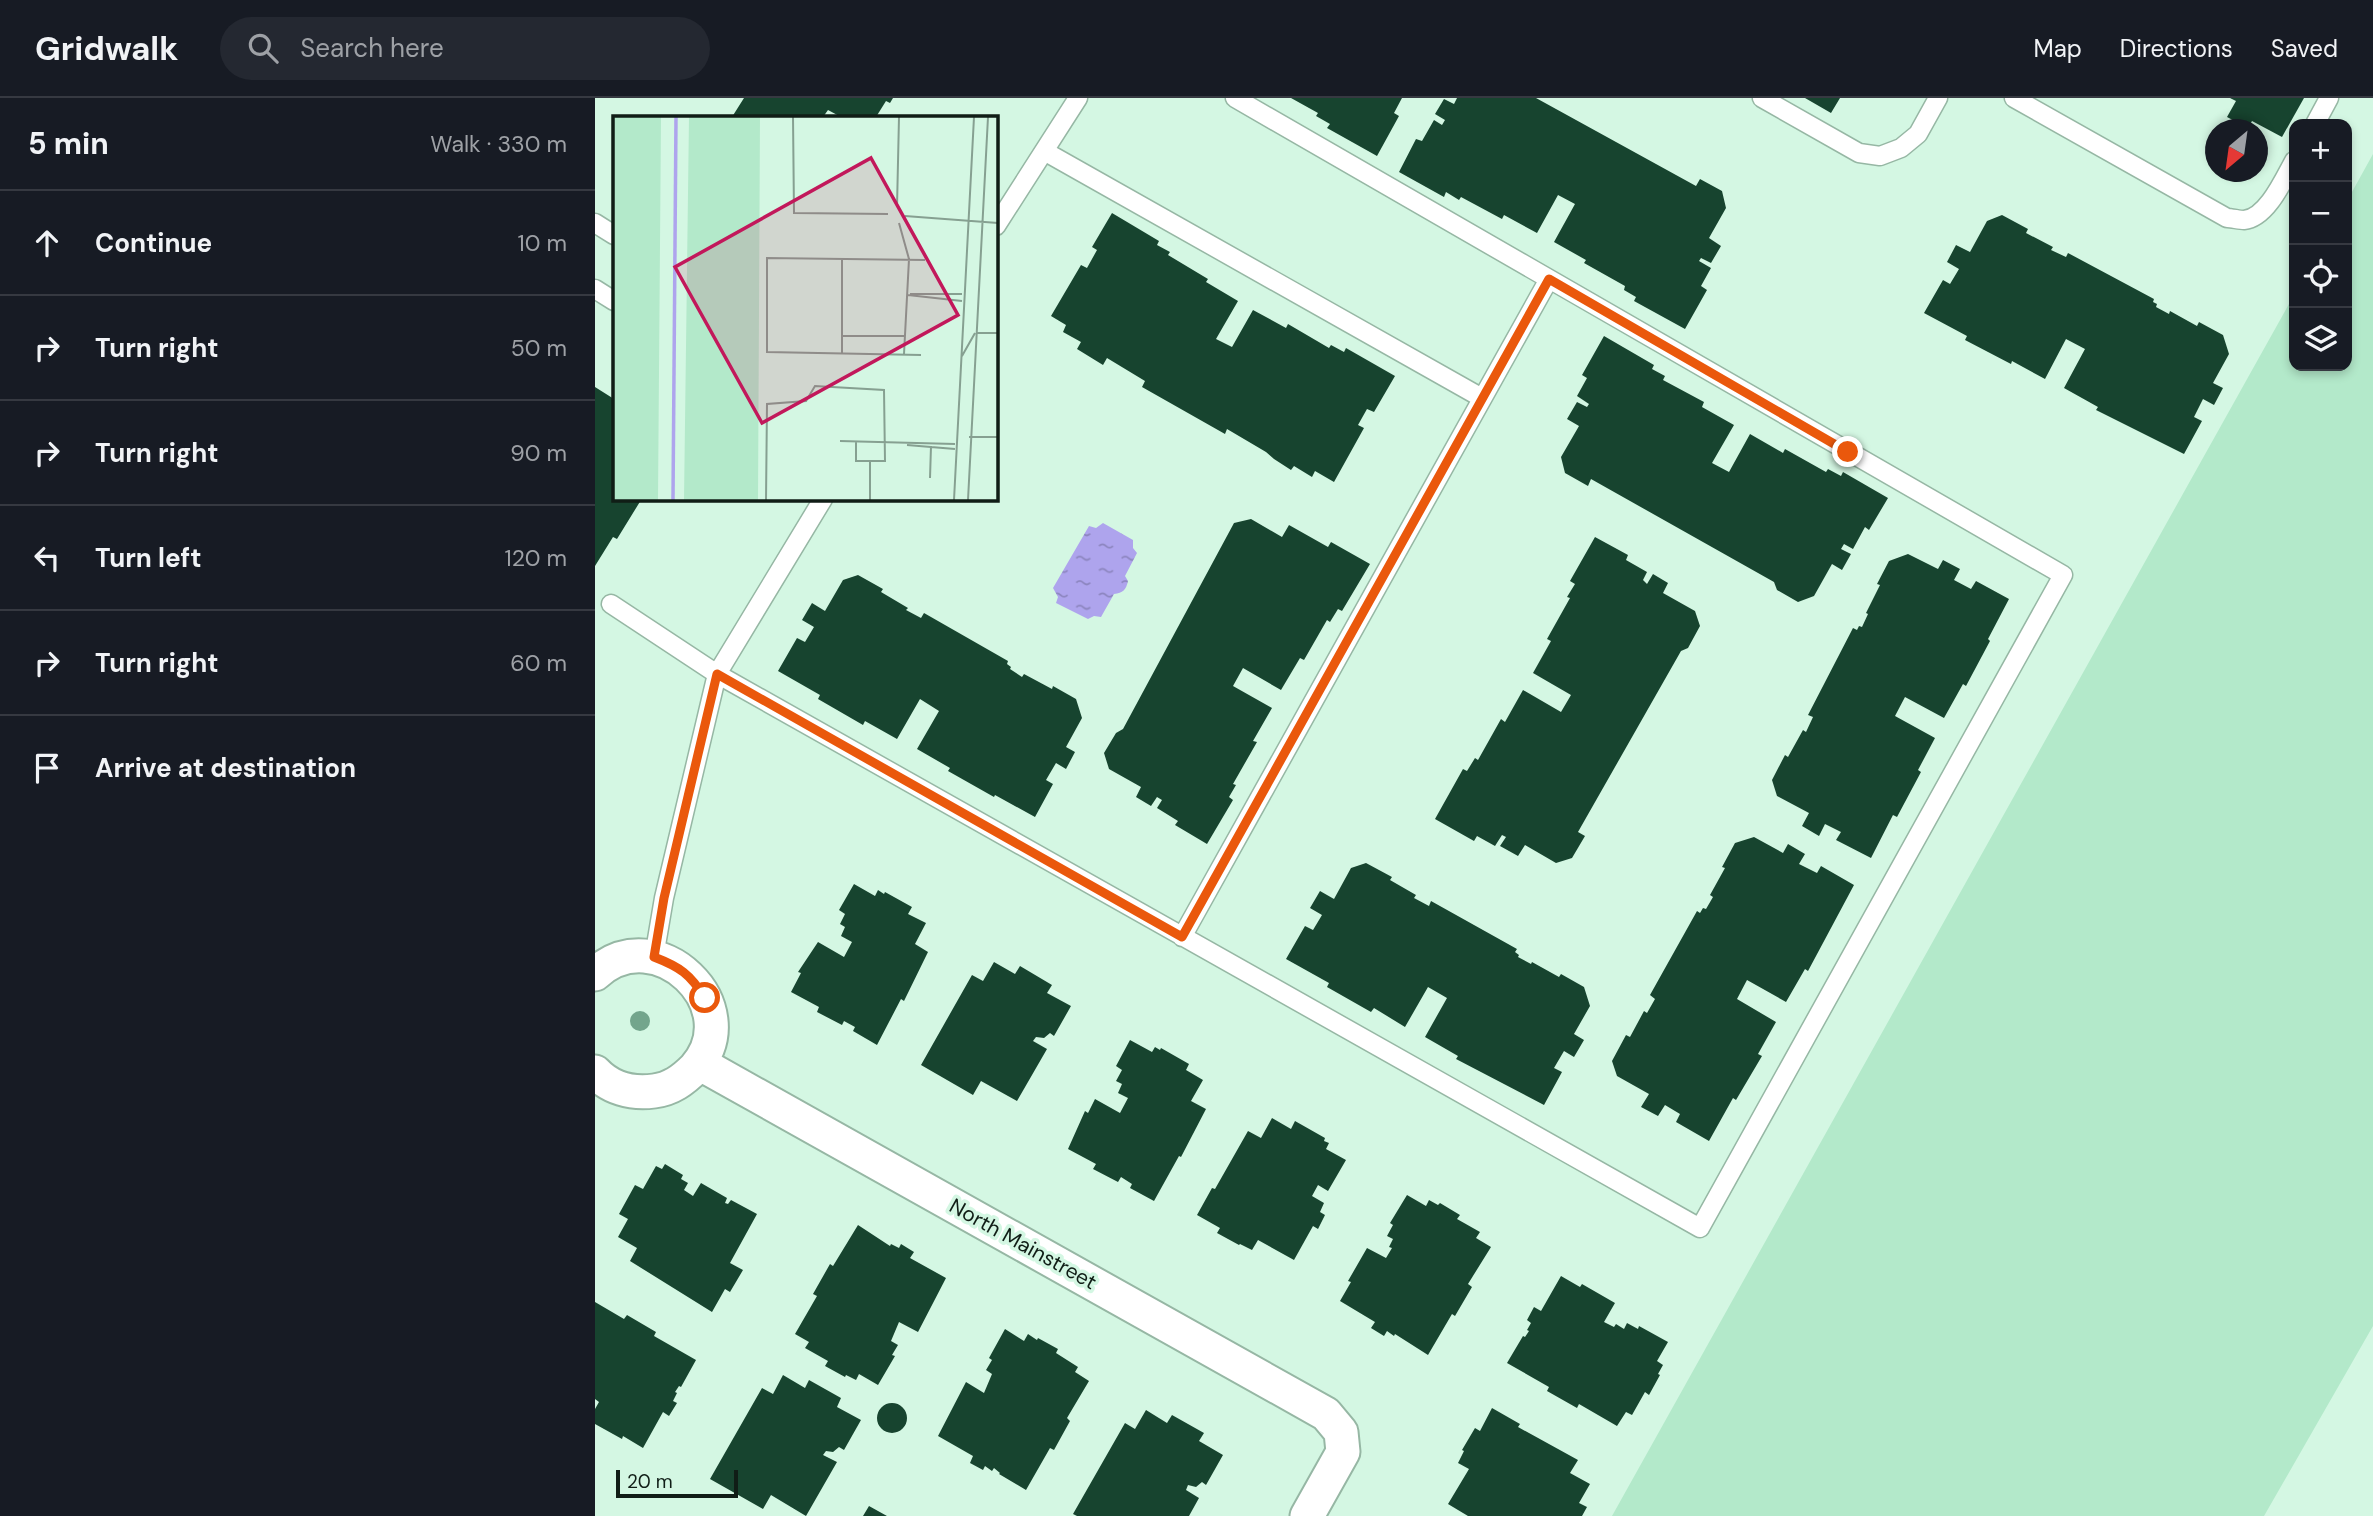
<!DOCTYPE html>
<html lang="en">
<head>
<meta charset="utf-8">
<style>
  :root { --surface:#171b24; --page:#242831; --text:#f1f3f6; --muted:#9ea1a6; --line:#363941 }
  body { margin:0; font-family:"DM Sans",sans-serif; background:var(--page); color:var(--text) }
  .controls { position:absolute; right:21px; top:21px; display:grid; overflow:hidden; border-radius:14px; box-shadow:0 4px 10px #0003 }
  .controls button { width:63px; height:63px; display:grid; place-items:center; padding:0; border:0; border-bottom:2px solid var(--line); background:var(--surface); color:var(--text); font:35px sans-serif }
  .compass { position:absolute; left:1610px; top:21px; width:63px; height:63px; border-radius:50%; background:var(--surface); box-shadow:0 4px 10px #0003; rotate:209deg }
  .scale { position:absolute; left:21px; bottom:18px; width:122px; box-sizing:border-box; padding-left:7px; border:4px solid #101d16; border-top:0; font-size:19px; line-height:24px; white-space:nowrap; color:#101d16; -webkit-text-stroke:5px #d4f7e3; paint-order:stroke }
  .stop { position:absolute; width:21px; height:21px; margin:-16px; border:5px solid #ea580c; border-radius:50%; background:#fff }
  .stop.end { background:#ea580c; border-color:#fff; box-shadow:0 2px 7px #0008 }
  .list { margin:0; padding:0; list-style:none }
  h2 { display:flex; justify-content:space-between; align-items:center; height:91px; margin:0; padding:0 28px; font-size:30px }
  h2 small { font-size:23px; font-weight:400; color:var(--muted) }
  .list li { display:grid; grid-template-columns:46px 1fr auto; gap:21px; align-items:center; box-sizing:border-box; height:105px; padding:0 28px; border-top:2px solid var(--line) }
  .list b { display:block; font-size:26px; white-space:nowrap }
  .list em { font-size:23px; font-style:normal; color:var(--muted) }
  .icon { flex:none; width:38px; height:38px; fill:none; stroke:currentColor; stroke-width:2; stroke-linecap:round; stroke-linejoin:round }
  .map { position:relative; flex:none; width:1778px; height:1418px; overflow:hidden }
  header { display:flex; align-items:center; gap:42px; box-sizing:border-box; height:98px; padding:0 35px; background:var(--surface); border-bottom:2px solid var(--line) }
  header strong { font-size:33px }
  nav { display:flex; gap:38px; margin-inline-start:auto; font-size:24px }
  .search { width:490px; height:63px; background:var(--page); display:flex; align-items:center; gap:18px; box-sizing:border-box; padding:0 24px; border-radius:38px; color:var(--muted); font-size:26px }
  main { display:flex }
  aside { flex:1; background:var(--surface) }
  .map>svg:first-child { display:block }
</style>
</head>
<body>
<header>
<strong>Gridwalk</strong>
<div class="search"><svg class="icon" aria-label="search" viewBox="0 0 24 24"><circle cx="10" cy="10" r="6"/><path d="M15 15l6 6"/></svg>Search here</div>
<nav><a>Map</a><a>Directions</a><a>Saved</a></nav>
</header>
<main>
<aside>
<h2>5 min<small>Walk · 330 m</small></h2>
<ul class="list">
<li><svg class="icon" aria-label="ahead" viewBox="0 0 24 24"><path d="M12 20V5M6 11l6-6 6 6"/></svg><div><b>Continue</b></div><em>10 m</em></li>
<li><svg class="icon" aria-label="right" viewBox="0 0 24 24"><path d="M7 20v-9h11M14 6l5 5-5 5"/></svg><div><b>Turn right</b></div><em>50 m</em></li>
<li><svg class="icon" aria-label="right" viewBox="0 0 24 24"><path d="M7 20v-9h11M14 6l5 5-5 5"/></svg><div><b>Turn right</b></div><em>90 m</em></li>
<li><svg class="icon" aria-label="left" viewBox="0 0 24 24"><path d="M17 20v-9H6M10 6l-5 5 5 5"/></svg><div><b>Turn left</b></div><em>120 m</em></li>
<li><svg class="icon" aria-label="right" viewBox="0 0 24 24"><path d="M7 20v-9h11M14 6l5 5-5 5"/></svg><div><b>Turn right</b></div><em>60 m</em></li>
<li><svg class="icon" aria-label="arrive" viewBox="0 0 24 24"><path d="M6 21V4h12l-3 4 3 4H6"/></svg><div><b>Arrive at destination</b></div></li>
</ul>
</aside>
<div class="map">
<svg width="1778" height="1418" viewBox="0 0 1778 1418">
  <defs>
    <pattern id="water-ripples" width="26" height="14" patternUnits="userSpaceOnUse" patternTransform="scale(1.75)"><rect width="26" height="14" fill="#aea4ed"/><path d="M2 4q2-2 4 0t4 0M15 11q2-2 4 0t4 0" fill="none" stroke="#8c85bf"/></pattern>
  </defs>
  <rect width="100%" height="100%" fill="#d4f7e3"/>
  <path fill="#b3e9ca" d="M1778 56V1228L1669 1418H1017L1699 197V268H1752V103Z"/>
  <path fill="url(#water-ripples)" d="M508 425 538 442V450L542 455 530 478 533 483C531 492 528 495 519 496L506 519 499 518 493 521 461 505 463 499 458 490 494 428 501 430Z"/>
  <path fill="#17442f" d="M149 0H298L295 5 291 3 281 19H246L233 12 228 19H137Z
    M696 0H807L799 15 804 18 782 58 732 30 735 26 721 18 723 15Z
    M862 0H941L1101 88 1105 81 1127 93 1131 110 1114 140 1126 148 1116 165 1106 160 1104 163 1116 170 1106 188 1112 192 1090 231 1039 203 1041 199 1029 192 1030 188 989 165 991 162 959 144 980 106 963 97 942 135 909 117 907 121 866 99 864 102 851 94 849 99 804 74 821 41 827 43 839 22 847 27 850 22 840 16 849 1 859 6Z
    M1210 0H1245L1236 15Z
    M1635 0H1709L1687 39 1657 23 1653 30 1632 19 1641 3Z
    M517 115 564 143 562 147 575 154 573 157 613 181 611 184 643 203 621 241 637 249 658 212 691 230 693 226 734 250 736 247 749 254 751 250 800 278 779 314 772 311 763 327 769 330 739 384 720 373 717 379 699 368 696 372 679 361 671 354 632 331 630 336 547 289 550 283 512 260 508 267 482 251 486 244 468 234 471 227 456 218 486 167 492 170 502 152 497 149Z
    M1407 117 1433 131 1431 135 1458 149 1456 152 1471 159 1473 155 1559 201 1558 204 1562 206 1561 209 1574 216 1575 213 1602 228 1604 224 1628 237 1634 256 1618 285 1628 290 1619 307 1608 301 1599 319 1607 323 1589 356 1501 312 1503 309 1469 290 1490 251 1471 241 1450 281 1417 263 1416 266 1370 242 1372 238 1329 215 1348 182 1355 186 1364 171 1352 164 1361 147 1375 154 1392 123Z
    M1009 238 1059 267 1057 271 1070 278 1068 282 1109 304 1107 309 1139 327 1117 365 1134 374 1155 336 1188 355 1190 351 1231 374 1233 371 1246 378 1248 374 1293 400 1274 432 1270 429 1258 451 1249 446 1246 451 1256 456 1247 472 1237 466 1219 498 1203 504 1182 492 1179 484 996 381 993 388 970 375 966 359 984 328 972 321 982 304 992 309 994 306 982 298 992 280 987 277Z
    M0 289 19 301V401H51L49 404 46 402 22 441 18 439 0 468Z
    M656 421 687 439 694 427 733 449 736 444 775 466 747 513 743 511 735 524 732 522 709 562 705 560 686 592 648 570 638 588 677 610 658 643 662 644 638 686 641 687 634 699 638 702 612 746 580 727 583 723 562 710 567 702 562 699 556 708 541 699 546 689 514 671 509 655 521 635 528 631 639 425Z
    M1000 439 1033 457 1031 462 1052 474 1048 482 1052 486 1058 476 1073 485 1068 495 1100 513 1105 528 1093 550 1086 553 983 734 990 738 977 760 961 765 930 747 923 758 905 748 911 739 907 737 900 748 882 738 879 743 840 721 868 671 872 673 880 660 883 662 906 621 910 624 928 592 966 614 976 597 938 575 956 543 952 541 975 500 972 499 980 486 975 483Z
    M1313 456 1343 471 1348 462 1365 471 1359 482 1376 491 1381 483 1414 501 1393 541 1395 543 1371 588 1368 586 1349 620 1310 599 1300 618 1340 640 1323 672 1326 674 1302 719 1298 717 1276 760 1241 742 1246 734 1230 726 1224 738 1207 728 1214 715 1182 698 1177 682 1190 657 1193 659 1208 632 1211 634 1218 619 1213 617 1258 530 1262 532 1264 528 1267 529 1273 516 1271 515 1285 487 1282 486 1294 463Z
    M263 477 288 491 286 494 313 510 311 512 326 520 329 515 413 563 412 566 416 569 415 571 427 579 429 576 457 591 458 588 481 601 487 620 471 649 480 654 471 671 461 665 451 682 458 686 440 719 400 697 399 699 353 673 355 670 322 651 344 613 325 601 302 641 270 623 268 627 223 601 225 597 183 573 202 540 210 544 219 529 207 522 217 505 230 513 248 482Z
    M1159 739 1188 755 1193 746 1210 756 1204 766 1222 775 1226 768 1259 787 1213 873 1210 871 1191 904 1152 882 1142 901 1181 924 1163 956 1167 958 1141 1002 1138 1000 1114 1043 1081 1024 1085 1016 1070 1007 1063 1018 1046 1009 1054 996 1022 978 1017 963 1031 937 1035 939 1049 913 1052 915 1060 901 1055 897 1102 813 1105 815 1108 810 1111 811 1118 799 1115 797 1130 770 1127 769 1140 745Z
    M771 765 797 779 795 782 821 797 819 800 834 808 836 803 922 851 920 854 924 857 923 859 936 866 937 864 964 879 966 876 989 889 995 908 979 936 989 942 979 959 969 953 959 970 967 974 949 1007 861 961 863 958 830 939 852 900 833 889 810 929 779 910 776 914 732 889 734 885 691 861 710 828 718 832 727 817 715 810 725 793 739 801 756 770Z
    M259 786 280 798 283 792 289 796 290 794 317 809 313 816 331 825 320 846 333 854 309 903 306 901 282 947 258 933 260 929 249 923 247 927 222 914 224 909 196 894 206 875 203 874 223 844 249 859 257 844 246 838 250 829 245 826 250 816 244 812Z
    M399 864 420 876 425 868 457 887 452 895 476 908 459 938 455 935 449 940 441 939 438 943 452 951 422 1003 386 983 378 997 326 967 377 877 388 883Z
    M535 942 557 954 560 949 565 952 566 950 594 966 591 972 608 982 596 1003 611 1011 586 1059 584 1058 559 1103 535 1090 537 1086 526 1079 523 1084 498 1071 501 1066 473 1051 490 1013 493 1015 500 1001 525 1015 533 1000 523 995 527 986 521 983 527 972 521 968Z
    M677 1020 696 1031 700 1023 730 1040 729 1043 734 1045 731 1051 751 1062 733 1093 723 1087 717 1098 729 1105 725 1114 730 1117 723 1131 718 1128 699 1162 663 1142 657 1152 645 1146 644 1147 622 1135 625 1130 602 1117 617 1090 620 1091 653 1033 666 1040Z
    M70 1066 88 1077 86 1081 93 1085 89 1092 98 1098 106 1085 132 1100 130 1105 133 1106 136 1102 162 1116 135 1165 148 1172 135 1194 130 1191 117 1214 35 1163 42 1150 23 1139 33 1121 24 1116 40 1087 48 1091 61 1068 67 1071Z
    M812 1097 831 1108 834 1102 843 1107 845 1105 865 1117 862 1121 885 1134 881 1140 896 1149 873 1186 877 1189 860 1218 857 1216 833 1257 800 1236 799 1238 792 1233 789 1238 776 1230 780 1224 745 1203 756 1184 753 1183 772 1150 791 1160 797 1150 794 1149 798 1141 792 1138 798 1127 795 1125Z
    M263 1127 295 1148 296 1146 304 1150 306 1146 319 1154 315 1160 351 1180 323 1234 304 1224 296 1243 303 1247 297 1257 300 1258 283 1287 264 1276 261 1282 251 1277 250 1279 230 1268 233 1263 210 1250 214 1244 200 1236 222 1198 218 1196 235 1166 238 1168Z
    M966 1178 985 1189 987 1186 1020 1205 1009 1224 1019 1229 1021 1226 1029 1231 1032 1225 1043 1231 1044 1228 1073 1244 1062 1263 1068 1267 1063 1276 1065 1277 1054 1297 1050 1294 1037 1317 1031 1314 1022 1328 984 1306 982 1310 952 1293 954 1289 912 1265 928 1238 930 1239 934 1233 932 1232 936 1225 932 1222 939 1209 946 1213Z
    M0 1204 29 1221 32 1217 61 1234 59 1238 101 1262 86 1289 84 1288 80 1294 82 1295 78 1303 82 1305 74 1318 68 1314 48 1350 28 1338 27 1341 0 1326V1311L4 1304 0 1301Z
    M410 1231 429 1243 433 1236 442 1242 443 1240 463 1251 461 1255 483 1269 480 1274 494 1283 472 1320 475 1323 459 1352 455 1350 431 1392 404 1376 405 1375 399 1370 397 1373 390 1368 388 1372 375 1365 378 1358 343 1338 371 1284 389 1295 397 1276 391 1272 397 1262 394 1260Z
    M188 1277 210 1290 214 1282 246 1300 242 1309 266 1322 249 1352 244 1349 238 1354 231 1353 228 1357 242 1364 211 1418 176 1397 168 1411 115 1381 167 1290 178 1296Z
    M282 1320a15 15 0 1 1 30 0a15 15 0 1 1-30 0Z
    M897 1310 925 1326 923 1329 983 1362 975 1375 995 1386 984 1405 992 1409 987 1418H873L853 1406 874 1371 863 1365 869 1353 867 1352 880 1330 885 1333Z
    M551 1312 572 1325 577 1317 609 1335 604 1343 628 1357 611 1387 607 1384 601 1389 593 1387 591 1392 604 1400 594 1418H482L478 1416 530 1325 540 1331Z
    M274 1408 292 1418H268Z"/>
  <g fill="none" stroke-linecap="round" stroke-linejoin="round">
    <defs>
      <path id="lane" d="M1167 0 1264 55 1285 58 1306 50 1323 36 1343 0
        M1419 0 1632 120C1637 120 1644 122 1649 122 1672 120 1689 81 1699 63
        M1720 26 1734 0
        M449 53 887 300
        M0 125 19 137
        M401 128 483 0
        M0 191 19 203
        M16 506 122 576 1105 1130 1468 477 640 0
        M587 839 954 181
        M59 859 69 800 122 576 228 401"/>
      <path id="street" d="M0 876C62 819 154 909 100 970 88 982 76 991 59 993 36 996 15 990 0 974
        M104 965 731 1316 746 1334 748 1354 712 1418"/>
    </defs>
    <use href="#lane" stroke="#96b7a4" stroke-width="21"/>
    <use href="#street" stroke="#96b7a4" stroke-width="37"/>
    <use href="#lane" stroke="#fff" stroke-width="18"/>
    <use href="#street" stroke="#fff" stroke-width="33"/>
  </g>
  <circle fill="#73a58c" cx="45" cy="923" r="10"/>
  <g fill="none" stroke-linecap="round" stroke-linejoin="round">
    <path stroke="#ea580c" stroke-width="9" d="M110 900C95 876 85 869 59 859L69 800 122 576 587 839 954 181 1253 354"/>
  </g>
  <g text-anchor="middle" stroke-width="7" stroke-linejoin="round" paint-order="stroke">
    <g font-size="21" fill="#101d16" stroke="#d4f7e3">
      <text transform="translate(428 1146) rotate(29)" y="7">North Mainstreet</text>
    </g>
  </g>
  <g transform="translate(18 18)">
    <rect width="385" height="385" fill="#d4f7e3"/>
    <path d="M0 1H48L45 384H0ZM76 1H147L145 384H71Z" fill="#b3e9ca"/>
    <path fill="none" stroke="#aea4ed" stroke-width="3.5" d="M60 384 63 1"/>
    <path fill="none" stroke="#86a091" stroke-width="2" d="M180 1 181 97 275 98M284 91 286 1M292 100 385 107M286 107 296 143 291 238M297 178H349M295 179 349 185M363 217H385M229 220H292M229 237V142M308 239 154 236V142L312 144M349 240 362 217M356 321H385M227 325 342 328M243 325V345H257M294 329 342 333M317 362 318 330M153 384 154 288 193 285 202 270 271 274 272 345H257V384M341 384 361 1M355 384 375 1"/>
    <path fill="#c2185b" fill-opacity="0.15" stroke="#c2185b" stroke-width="3.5" d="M258 42 345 199 149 307 62 151Z"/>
    <rect width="385" height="385" fill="none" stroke="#101d16" stroke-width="3.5"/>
  </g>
</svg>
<div class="controls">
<button>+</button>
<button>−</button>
<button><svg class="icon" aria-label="locate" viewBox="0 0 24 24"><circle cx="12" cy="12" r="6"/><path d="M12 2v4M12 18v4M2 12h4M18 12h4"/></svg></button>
<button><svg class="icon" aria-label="layers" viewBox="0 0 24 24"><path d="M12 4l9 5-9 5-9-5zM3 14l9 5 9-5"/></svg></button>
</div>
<svg class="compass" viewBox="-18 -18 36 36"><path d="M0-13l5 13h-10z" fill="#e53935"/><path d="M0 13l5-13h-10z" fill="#9ea1a6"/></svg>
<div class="scale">20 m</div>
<div class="stop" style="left:110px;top:900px"></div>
<div class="stop end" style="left:1253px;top:354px"></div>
</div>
</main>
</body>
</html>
